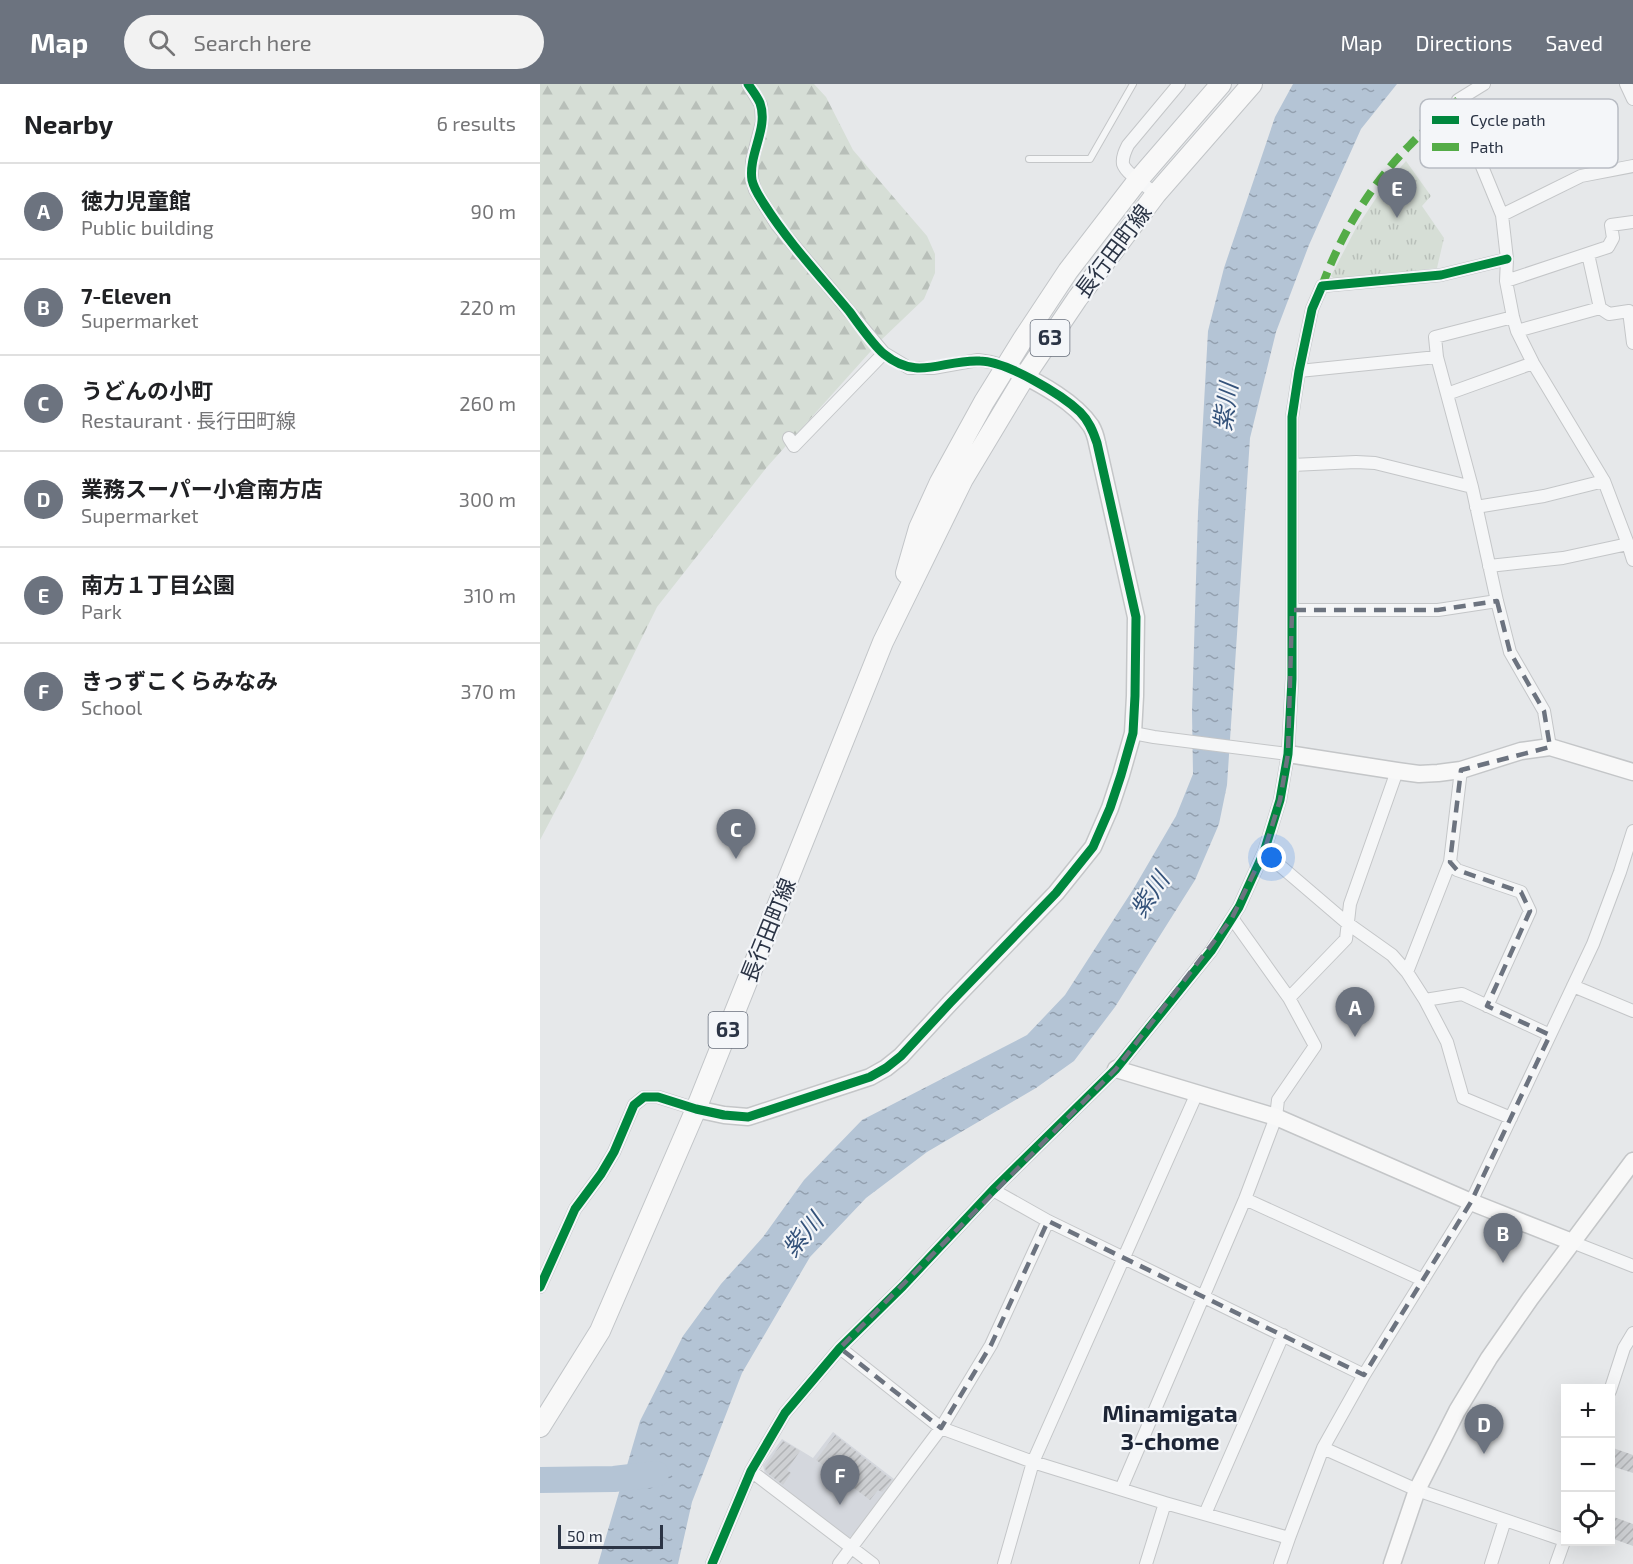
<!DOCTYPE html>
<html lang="en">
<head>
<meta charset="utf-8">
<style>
  :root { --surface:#fff; --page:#f2f2f2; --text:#202124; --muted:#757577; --line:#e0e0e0; --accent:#6c737f }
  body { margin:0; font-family:"Exo 2","Noto Sans JP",sans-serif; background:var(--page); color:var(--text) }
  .controls { position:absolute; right:18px; bottom:18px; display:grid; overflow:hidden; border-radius:0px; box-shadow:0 6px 24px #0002 }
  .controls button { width:54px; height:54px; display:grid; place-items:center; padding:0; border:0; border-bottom:2px solid var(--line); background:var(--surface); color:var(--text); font:30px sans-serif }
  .scale { position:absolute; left:18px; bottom:15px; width:105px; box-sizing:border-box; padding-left:6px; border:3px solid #2b3445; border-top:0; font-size:16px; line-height:21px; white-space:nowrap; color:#2b3445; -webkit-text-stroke:4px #f4f6f9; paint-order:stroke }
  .you { position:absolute; left:732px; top:774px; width:21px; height:21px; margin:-15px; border:4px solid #fff; border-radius:50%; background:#1a73e8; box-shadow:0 0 0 9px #1a73e833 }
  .badge { display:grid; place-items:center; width:39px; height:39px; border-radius:50%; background:var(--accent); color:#fff; font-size:20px; font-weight:700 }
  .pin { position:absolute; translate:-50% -50px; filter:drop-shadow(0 2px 3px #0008) }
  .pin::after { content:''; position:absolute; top:32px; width:21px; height:18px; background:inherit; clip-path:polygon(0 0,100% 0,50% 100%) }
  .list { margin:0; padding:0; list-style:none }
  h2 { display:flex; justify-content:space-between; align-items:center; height:78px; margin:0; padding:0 24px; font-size:26px }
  h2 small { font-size:20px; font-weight:400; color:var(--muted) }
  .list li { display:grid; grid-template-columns:39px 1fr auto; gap:18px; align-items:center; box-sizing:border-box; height:96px; padding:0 24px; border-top:2px solid var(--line) }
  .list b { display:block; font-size:22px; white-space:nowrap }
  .list p { margin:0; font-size:20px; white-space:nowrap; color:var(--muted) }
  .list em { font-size:20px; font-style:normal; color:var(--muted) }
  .icon { flex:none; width:33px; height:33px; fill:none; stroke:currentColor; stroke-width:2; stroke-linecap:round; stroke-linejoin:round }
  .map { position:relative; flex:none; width:1093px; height:1480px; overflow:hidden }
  header { display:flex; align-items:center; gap:36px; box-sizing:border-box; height:84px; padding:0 30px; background:var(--accent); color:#fff }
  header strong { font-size:28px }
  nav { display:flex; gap:33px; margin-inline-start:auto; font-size:21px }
  .search { width:420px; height:54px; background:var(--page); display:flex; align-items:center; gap:15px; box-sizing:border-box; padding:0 21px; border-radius:33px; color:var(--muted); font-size:22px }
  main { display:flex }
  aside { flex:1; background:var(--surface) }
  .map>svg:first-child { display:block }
</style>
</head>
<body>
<header>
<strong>Map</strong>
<div class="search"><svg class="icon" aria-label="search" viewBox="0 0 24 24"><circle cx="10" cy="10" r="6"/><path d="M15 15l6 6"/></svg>Search here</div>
<nav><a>Map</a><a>Directions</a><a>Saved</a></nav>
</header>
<main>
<aside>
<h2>Nearby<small>6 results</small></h2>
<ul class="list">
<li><span class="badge">A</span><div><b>徳力児童館</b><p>Public building</p></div><em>90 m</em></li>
<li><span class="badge">B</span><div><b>7-Eleven</b><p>Supermarket</p></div><em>220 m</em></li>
<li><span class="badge">C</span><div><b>うどんの小町</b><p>Restaurant · 長行田町線</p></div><em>260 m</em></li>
<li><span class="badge">D</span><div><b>業務スーパー小倉南方店</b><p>Supermarket</p></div><em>300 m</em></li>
<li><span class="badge">E</span><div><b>南方１丁目公園</b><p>Park</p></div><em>310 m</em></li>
<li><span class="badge">F</span><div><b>きっずこくらみなみ</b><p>School</p></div><em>370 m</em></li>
</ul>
</aside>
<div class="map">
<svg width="1093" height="1480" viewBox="0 0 1093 1480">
  <defs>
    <pattern id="grass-tufts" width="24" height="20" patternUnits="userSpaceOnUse" patternTransform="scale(1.5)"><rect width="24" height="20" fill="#d6ded6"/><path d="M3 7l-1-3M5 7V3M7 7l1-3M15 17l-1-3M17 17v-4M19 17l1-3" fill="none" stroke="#b8bfb9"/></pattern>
    <pattern id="forest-firs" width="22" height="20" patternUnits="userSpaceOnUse" patternTransform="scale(1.5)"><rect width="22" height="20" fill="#d6ded6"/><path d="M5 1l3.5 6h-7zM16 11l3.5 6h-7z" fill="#b8bfb9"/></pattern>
    <pattern id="water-ripples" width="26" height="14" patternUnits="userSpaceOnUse" patternTransform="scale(1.5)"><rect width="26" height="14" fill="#b4c4d5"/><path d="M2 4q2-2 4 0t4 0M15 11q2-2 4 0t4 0" fill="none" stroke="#93a0af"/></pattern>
    <pattern id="building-hatch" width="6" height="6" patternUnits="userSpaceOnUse" patternTransform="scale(1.5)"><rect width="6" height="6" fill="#ced0d3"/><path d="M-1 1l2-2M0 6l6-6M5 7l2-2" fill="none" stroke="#b1b3b6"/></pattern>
  </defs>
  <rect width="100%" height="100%" fill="#e6e8ea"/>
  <path fill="#d4d7dd" d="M293 1348 354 1395 316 1448 310 1453H306L225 1391 223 1381 242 1355 273 1374Z"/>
  <path fill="url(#grass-tufts)" d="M866 77 891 112 882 122 904 154 897 184 795 196 791 192 815 146 844 102Z"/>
  <path fill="url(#forest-firs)" d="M0 0H274L286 13 313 66 387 152 395 170V189L384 215 339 258 227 383 117 523 36 688 0 756Z"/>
  <path fill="url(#water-ripples)" d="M753 0H857L821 45 769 161 736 248 710 354 687 701 679 740 655 796 575 923 534 977 496 1004 387 1068 326 1114 270 1173 202 1289 152 1418 138 1480H58L100 1337 143 1252 181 1200 223 1153 264 1096 322 1036 487 951 525 911 594 804 636 732 653 690 652 628 658 428 668 247 684 184 735 33Z"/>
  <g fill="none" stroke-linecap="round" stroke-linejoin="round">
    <path stroke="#b4c4d5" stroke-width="26" d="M0 1396 74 1395 116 1390"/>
  </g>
  <path fill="url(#building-hatch)" d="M295 1351 352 1396 342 1408 338 1406 330 1416 276 1376Z
    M243 1357 260 1367 247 1386 251 1389 243 1401 226 1388 225 1383Z
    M1073 1364 1093 1371V1389L1071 1382V1372Z
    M1071 1432 1093 1440V1462L1071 1454Z"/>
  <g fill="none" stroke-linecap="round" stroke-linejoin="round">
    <defs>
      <path id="lane" d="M489 75H550L593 0"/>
      <path id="street" d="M208 0 221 21 222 38 212 77V95L215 106 237 141 344 269 369 284H393L438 276 451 278 465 282
        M944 0 918 16 920 29 962 131 967 175 966 197 973 233 977 247 993 279 1064 397 1088 460 1093 476
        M1086 0 1093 15
        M616 110C608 103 586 90 583 80 582 73 585 67 588 61L639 0
        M962 131 1041 92 1093 82
        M966 197 1068 163 1073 154 1071 141 1093 138
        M1060 224 1069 230 1089 227 1093 259
        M973 233 895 253 897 273 932 403 957 517 970 568 1004 627 1010 663
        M977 247 1060 224 1048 170
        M759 287 897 273
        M907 310 993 279
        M249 354 254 362 344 269
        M752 381 816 378 835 379 932 403
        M936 423 1004 412 1064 397
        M949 482 1023 474 1088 460
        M752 526H898L957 517
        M593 649 614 653 748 670
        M921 686 910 778 917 786 981 808 990 827 947 922
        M724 768 807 839 852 871 867 888 885 916 907 958 923 1014 971 1034
        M867 888 910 778
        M1033 902 1093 927
        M749 914 806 855 810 820 857 687
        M885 916 922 910 1010 951
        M453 1106 508 1137 824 1291
        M705 1115 883 1196
        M1032 1158 1093 1182
        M0 1203 35 1125 61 1090 74 1068 94 1021 104 1013H118L156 1025
        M300 1264 401 1344 493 1378 625 1419 749 1454
        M1070 1307 1084 1264 1093 1249
        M783 1364 877 1406 1024 1456
        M211 1387 333 1480
        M581 1405 705 1115 736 1033 738 1016 775 962 749 914 692 834
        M665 1430 743 1251
        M172 1480 211 1387 245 1329 300 1264 363 1202 453 1106 576 985 671 867 699 823 724 768 740 716 748 670 752 595V333L759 287 772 225 782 202 901 191 967 175
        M299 1480 401 1344 451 1261 508 1137
        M464 1480 493 1378 657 1009
        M606 1480 625 1419
        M740 1480 749 1454 783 1364 824 1291 931 1118 1053 860 1080 788 1093 747
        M951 1480 965 1436
        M1016 1480 1026 1452"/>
      <path id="secondary" d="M748 670 857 687 879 690 898 689 921 686 981 667 1010 663 1093 688
        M576 985 736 1033 931 1118 1032 1158
        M156 1025 184 1031 208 1033 330 993 346 984 361 972 410 919 516 809 553 763 570 724 581 691 593 649 595 612 596 533 557 359C556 354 554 347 551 342 535 318 501 300 475 287
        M852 1480 877 1406 917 1327 949 1274 990 1215 1093 1077"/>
      <path id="primary" d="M366 489 379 444 400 398 444 318 483 255 528 187 598 96 681 0
        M0 1343 60 1247 156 1025 343 558 423 395 485 292 537 215 616 110 712 0"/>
    </defs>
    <use href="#lane" stroke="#c4c6c8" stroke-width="8"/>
    <use href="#street" stroke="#c4c6c8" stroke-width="14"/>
    <use href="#secondary" stroke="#c4c6c8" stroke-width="19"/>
    <use href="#primary" stroke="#c2c5c8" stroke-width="22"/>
    <use href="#lane" stroke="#f5f6f7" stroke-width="6"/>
    <use href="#street" stroke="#f5f6f7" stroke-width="12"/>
    <use href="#secondary" stroke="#f8f8f8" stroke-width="16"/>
    <use href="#primary" stroke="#f8f8f8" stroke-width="20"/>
    <path stroke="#54ac47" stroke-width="8" stroke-dasharray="15 8" stroke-linecap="butt" d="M782 202C801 150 831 100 870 61 885 45 902 31 918 16"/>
    <defs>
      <path id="cycleway" d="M0 1203 35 1125 61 1090 74 1068 94 1021 104 1013H118L156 1025 184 1031 208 1033 330 993 346 984 361 972 410 919 516 809 553 763 570 724 581 691 593 649 595 612 596 533 557 359C553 347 549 337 540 328 521 310 466 277 440 277 403 275 378 298 344 270 333 261 318 239 309 227 280 192 248 158 224 120 219 112 214 105 212 96 208 70 229 44 220 19 217 12 212 6 208 0
        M172 1480 211 1387 245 1329 300 1264 363 1202 453 1106 576 985 671 867 699 823 724 768 740 716 748 670 752 595V333L759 287 772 225 782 202 901 191 967 175"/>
    </defs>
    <use href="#cycleway" stroke="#f4f6f9" stroke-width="13"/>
    <use href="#cycleway" stroke="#00873e" stroke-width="9"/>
  </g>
  <path fill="none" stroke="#6c737f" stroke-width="4.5" stroke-dasharray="12 8" stroke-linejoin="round" d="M957 517 970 568 1004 627 1010 663 921 686 910 778 917 786 981 808 990 827 947 922 1010 951 931 1118 824 1291 508 1137 451 1261 401 1344 300 1264 576 985 692 834 724 768 740 716 748 670 752 526H898Z"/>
  <g text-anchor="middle" stroke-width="4.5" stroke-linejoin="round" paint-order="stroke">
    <g fill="#f4f6f9" stroke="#676e7b" stroke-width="1.5">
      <rect x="490.5" y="236" width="39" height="36" rx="4.5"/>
      <rect x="168.5" y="928" width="39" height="36" rx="4.5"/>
    </g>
    <g font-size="21" font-weight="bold" fill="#2b3445">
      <text x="510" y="261">63</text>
      <text x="188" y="953">63</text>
    </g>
    <g font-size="22" fill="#2b3445" stroke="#f4f6f9">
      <text transform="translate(573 167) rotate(-53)" y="8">長行田町線</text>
      <text transform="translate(228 846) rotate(-68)" y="8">長行田町線</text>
    </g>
    <g font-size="24" font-style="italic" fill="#34527a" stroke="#f4f6f9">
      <text transform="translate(686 323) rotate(-82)" y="8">紫川</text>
      <text transform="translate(610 811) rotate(-56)" y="8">紫川</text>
      <text transform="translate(263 1151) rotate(-50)" y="8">紫川</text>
    </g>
    <g font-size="24" font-weight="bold" fill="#1d2536" stroke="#f4f6f9">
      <text x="630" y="1338">Minamigata<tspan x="630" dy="28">3-chome</tspan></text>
    </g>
  </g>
  <rect x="880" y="15" width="198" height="69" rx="9" fill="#f4f6f9" stroke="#b8bcc3" stroke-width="1.5"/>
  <rect x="892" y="32" width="27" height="8" fill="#00873e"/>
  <rect x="892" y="59" width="27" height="8" fill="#54ac47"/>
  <g font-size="16" fill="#2b3445">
    <text x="930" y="42">Cycle path</text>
    <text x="930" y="69">Path</text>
  </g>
</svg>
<div class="controls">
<button>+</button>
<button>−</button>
<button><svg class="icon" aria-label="locate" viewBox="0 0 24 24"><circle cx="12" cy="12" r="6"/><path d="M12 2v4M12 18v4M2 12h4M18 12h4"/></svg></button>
</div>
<div class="scale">50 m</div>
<div class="you"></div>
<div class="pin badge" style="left:815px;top:953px">A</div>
<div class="pin badge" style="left:963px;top:1179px">B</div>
<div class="pin badge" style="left:196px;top:775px">C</div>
<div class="pin badge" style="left:944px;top:1370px">D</div>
<div class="pin badge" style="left:857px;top:134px">E</div>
<div class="pin badge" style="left:300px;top:1421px">F</div>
</div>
</main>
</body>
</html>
